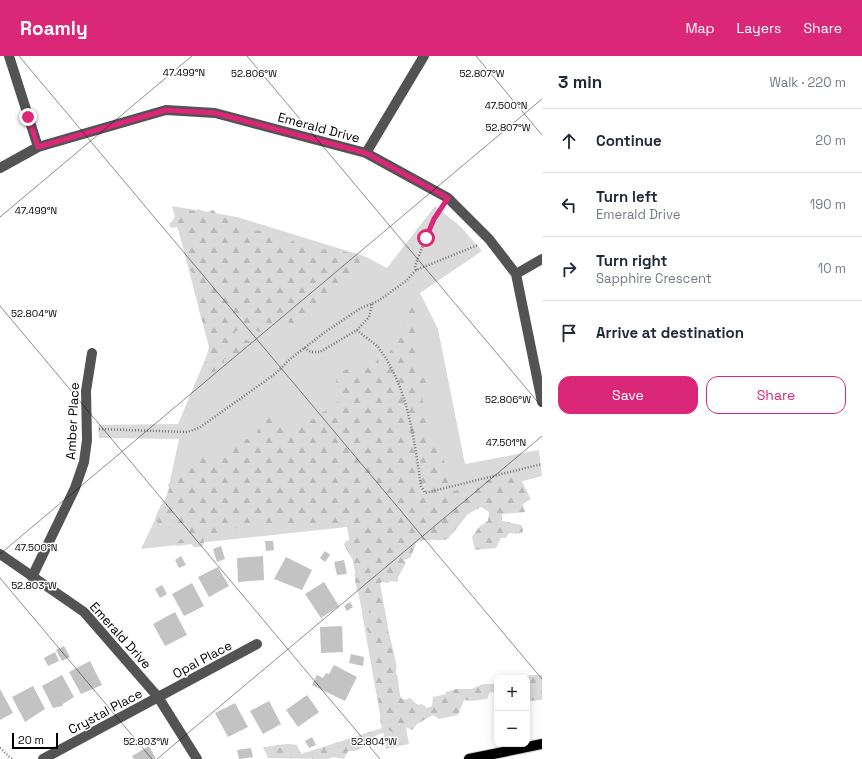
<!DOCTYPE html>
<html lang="en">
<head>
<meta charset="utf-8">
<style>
  :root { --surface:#fff; --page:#f2f2f3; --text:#1f2937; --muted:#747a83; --line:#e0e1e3; --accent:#db2777 }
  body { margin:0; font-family:"Space Grotesk",sans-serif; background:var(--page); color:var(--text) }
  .controls { position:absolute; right:12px; bottom:12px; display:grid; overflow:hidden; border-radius:8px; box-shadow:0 2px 10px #0003 }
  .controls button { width:36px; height:36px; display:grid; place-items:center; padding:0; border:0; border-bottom:1px solid var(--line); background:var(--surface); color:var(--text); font:20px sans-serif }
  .scale { position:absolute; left:12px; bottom:10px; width:46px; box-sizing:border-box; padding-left:4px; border:2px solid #000; border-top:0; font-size:11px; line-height:14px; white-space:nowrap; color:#000; -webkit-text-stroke:3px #fff; paint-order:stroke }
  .stop { position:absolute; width:12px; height:12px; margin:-9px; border:3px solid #db2777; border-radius:50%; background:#fff }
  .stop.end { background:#db2777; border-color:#fff; box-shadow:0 1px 4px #0008 }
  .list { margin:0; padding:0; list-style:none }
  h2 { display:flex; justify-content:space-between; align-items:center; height:52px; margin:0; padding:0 16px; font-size:17px }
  h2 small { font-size:13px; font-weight:400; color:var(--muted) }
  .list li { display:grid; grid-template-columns:26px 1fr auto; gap:12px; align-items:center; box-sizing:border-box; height:64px; padding:0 16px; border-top:1px solid var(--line) }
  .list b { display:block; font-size:15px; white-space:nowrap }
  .list p { margin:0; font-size:13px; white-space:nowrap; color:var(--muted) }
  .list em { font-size:13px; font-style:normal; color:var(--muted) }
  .actions { display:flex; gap:8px; padding:12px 16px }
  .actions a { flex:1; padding:9px 0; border:1px solid var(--accent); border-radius:12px; text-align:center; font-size:14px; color:var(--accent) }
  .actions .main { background:var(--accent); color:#fff }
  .icon { flex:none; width:22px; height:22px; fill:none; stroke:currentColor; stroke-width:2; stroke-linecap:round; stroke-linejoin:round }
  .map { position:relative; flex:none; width:542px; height:703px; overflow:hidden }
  header { display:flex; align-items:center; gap:24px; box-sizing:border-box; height:56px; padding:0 20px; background:var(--accent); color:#fff }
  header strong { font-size:19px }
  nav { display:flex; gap:22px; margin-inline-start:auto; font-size:14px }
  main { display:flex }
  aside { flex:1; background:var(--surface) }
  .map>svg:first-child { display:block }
</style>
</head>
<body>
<header>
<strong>Roamly</strong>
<nav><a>Map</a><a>Layers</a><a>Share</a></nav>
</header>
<main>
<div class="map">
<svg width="542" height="703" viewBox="0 0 542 703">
  <defs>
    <pattern id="forest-firs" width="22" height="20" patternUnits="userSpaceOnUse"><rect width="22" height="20" fill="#dadada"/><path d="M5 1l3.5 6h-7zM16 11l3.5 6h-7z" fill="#b9b9b9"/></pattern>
  </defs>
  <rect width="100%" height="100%" fill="#fff"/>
  <path fill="#dadada" d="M172 150 237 161 364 200 387 212 435 150 460 170 482 195 420 237 438 273 465 408 539 394 542 420 369 466 409 688 386 693 347 471 141 493 167 439 179 383 99 382 98 369 178 368 207 299 209 291Z"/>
  <path fill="url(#forest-firs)" d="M187 153 192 155 199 153 205 156 213 154 220 161 225 160 230 164 235 162 249 169V174L271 175 282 186 288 188 299 180C310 193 312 188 323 194L328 190 360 201V206L363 212 356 222 349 225 342 235 326 244 319 251 299 259 297 265 292 269 282 261 272 277 253 275 250 278 242 277 238 274 235 276 241 282 252 286 254 291C247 298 234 302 224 303V309L216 315 210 317 204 311C205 304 210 297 210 290 209 276 202 268 199 254 197 241 201 223 189 213L191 203 185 199V195L191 193 190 189 185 188V181L181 179 177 171 171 172 169 168 173 164 179 154Z
    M410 251 418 252 421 258 415 263 421 275C417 288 420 293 418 307L427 320V328L431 337 425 335 422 344 430 359 434 360 437 371H430L426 374C433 383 438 392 443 402 448 416 446 422 455 435L477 426 516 420 517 423 522 426 531 443 523 448 525 456 502 458V465L522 469 523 476 516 478 509 477 506 482H501L496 492 475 494 472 481 480 470 488 465 489 456 481 451 468 458 448 483C437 486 426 482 417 486L410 502 404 504 406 507 398 521V526L390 525 388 527 382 526 378 529 381 535 379 538 383 543 381 552C388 562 384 563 387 573 392 585 394 599 397 612L394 616 398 621 399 641 405 644 410 642 418 649 422 648 427 652 432 650 433 641 446 638V636L456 633H471L483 628H497V651H494L496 637 490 636 487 643 473 645 464 644 458 659 439 663 433 659 417 668 412 674 406 671 403 676H392L389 674 375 680 370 688 356 695H348L344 703 334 701 327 703 268 702 263 691C276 690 285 686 297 689L301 698 382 672 380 663 383 656C375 644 379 625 372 613L374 607 370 601 373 596 367 588 370 580 366 571C369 565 367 559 370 552L361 548C359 537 351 521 357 511L344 489 346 485 351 484C353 477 350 473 345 467 336 470 328 469 319 465L313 471C308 471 302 472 297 472 293 472 288 468 285 469 269 470 264 476 249 467 242 473 235 473 227 471L217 481H203L204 487 202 491H194L191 488 177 490V485L183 483 185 478 174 471 167 473 160 469 155 463C157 455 164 443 171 440L168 436 170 432 168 429C173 423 173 416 177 409L185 408 190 412 203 414 199 407 202 398H207L213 403 222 390 229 391 240 380 251 385 256 383 258 373 265 369 267 363 271 360C278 363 282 368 285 375L293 377 342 343C338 331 330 321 345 314 352 311 353 309 360 311L365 318V314L363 309 375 300 378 302 379 307 384 309 393 289 397 286 394 278 399 269 407 265Z
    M530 619H542V644L527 645V622H524Z"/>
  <path fill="#c3c3c3" d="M265 485H273L274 494 266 495Z
    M221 490 225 503 217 506 213 493Z
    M325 495 330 499 325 506 320 502Z
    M181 500 186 509 179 512 175 504Z
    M263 500 264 524 238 526 237 502Z
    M286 501 312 514 302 534 274 523Z
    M344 504 347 518 337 519 334 506Z
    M218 511 229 530 209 541 198 521Z
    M324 526 339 550 321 562 305 538Z
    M192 527 204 550 184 560 172 538Z
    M162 529 167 538 160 542 155 533Z
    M350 546 353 551 347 555 344 550Z
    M175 556 187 579 165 590 153 568Z
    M342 570 343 596 321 597 320 571Z
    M64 590 70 601 62 605 56 594Z
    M55 596 59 605 48 610 44 602Z
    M351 598 364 601 363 610 349 607Z
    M90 605 102 629 81 638 69 616Z
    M334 609 357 621 345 645 312 629 317 619 323 622 326 617 329 618Z
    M62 619 74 641 63 648 62 650 53 652 42 630Z
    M33 630 45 653 25 666 12 641Z
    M0 633 13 657 0 664Z
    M307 639 319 656 298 671 286 654Z
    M269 645 281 668 263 678 250 655Z
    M235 647 248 671 228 681 215 657Z
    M312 681 316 689 309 692 305 685Z
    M149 690 156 703H134L132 700Z
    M251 692 253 701 239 703 237 694Z"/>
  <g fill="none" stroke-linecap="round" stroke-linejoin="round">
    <defs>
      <path id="major" d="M469 703 542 688"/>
    </defs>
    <use href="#major" stroke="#dbdbdb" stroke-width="12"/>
    <path stroke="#757575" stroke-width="2.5" stroke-dasharray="1 2" stroke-linecap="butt" d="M416 214 415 210 430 171 441 153
      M357 274C363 280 372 285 378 291 408 330 414 383 421 430L425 437 542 408
      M304 292 311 296H320L357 274 369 261 372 248
      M99 373 187 376 199 372 275 318 290 303 325 276 361 252 378 245 406 225 416 214 478 189
      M0 692 12 703"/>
    <path stroke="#535353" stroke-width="10" d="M9 0 38 91
      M366 97 424 0
      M0 112 38 91 166 54 215 57 366 97 448 142 489 183 516 218 542 346
      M516 218 542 203
      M0 498 84 556 158 641 197 703
      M32 521 75 432 84 406 87 384 86 335 92 297
      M43 703 257 588"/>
    <use href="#major" stroke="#000" stroke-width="10"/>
  </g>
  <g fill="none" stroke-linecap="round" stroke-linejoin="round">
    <path stroke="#db2777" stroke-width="5" d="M28 61 38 91 166 54 215 57 366 97 448 142 434 163 426 182"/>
  </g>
  <path fill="none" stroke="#000" stroke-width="1" stroke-opacity="0.45" d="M19 0 542 623M247 0 542 351M476 0 542 79M0 161 192 0M0 250 380 703M0 498 542 43M0 522 152 703M157 703 542 380"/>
  <g text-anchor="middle" stroke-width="3" stroke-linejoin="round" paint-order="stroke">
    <g font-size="13" fill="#000" stroke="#fff">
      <text transform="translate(319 71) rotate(15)" y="5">Emerald Drive</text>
      <text transform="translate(72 365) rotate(-87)" y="5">Amber Place</text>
      <text transform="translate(121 579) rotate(48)" y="5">Emerald Drive</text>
      <text transform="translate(202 603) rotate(-28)" y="5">Opal Place</text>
      <text transform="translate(105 655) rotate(-28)" y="5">Crystal Place</text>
    </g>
  </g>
  <g font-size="10" text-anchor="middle" fill="#000" stroke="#fff" stroke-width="3" stroke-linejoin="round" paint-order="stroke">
    <text x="184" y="20">47.499°N</text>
    <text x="254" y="21">52.806°W</text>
    <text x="482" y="21">52.807°W</text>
    <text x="506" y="53">47.500°N</text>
    <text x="508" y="75">52.807°W</text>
    <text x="36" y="158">47.499°N</text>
    <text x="34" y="261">52.804°W</text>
    <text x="508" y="347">52.806°W</text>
    <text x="506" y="390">47.501°N</text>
    <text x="36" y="495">47.500°N</text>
    <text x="34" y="533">52.803°W</text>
    <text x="146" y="689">52.803°W</text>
    <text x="374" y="689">52.804°W</text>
  </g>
</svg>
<div class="controls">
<button>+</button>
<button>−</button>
</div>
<div class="scale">20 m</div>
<div class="stop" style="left:426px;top:182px"></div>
<div class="stop end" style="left:28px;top:61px"></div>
</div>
<aside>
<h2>3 min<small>Walk · 220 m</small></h2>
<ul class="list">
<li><svg class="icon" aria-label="ahead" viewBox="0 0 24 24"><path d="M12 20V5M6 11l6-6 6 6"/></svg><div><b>Continue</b></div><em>20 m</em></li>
<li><svg class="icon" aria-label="left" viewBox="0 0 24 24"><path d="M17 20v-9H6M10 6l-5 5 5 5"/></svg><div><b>Turn left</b><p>Emerald Drive</p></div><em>190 m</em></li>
<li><svg class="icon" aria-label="right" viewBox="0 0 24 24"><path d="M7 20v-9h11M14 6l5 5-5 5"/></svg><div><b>Turn right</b><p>Sapphire Crescent</p></div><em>10 m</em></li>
<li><svg class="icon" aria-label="arrive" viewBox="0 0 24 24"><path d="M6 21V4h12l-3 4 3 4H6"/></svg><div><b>Arrive at destination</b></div></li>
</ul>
<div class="actions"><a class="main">Save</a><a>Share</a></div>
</aside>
</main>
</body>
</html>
